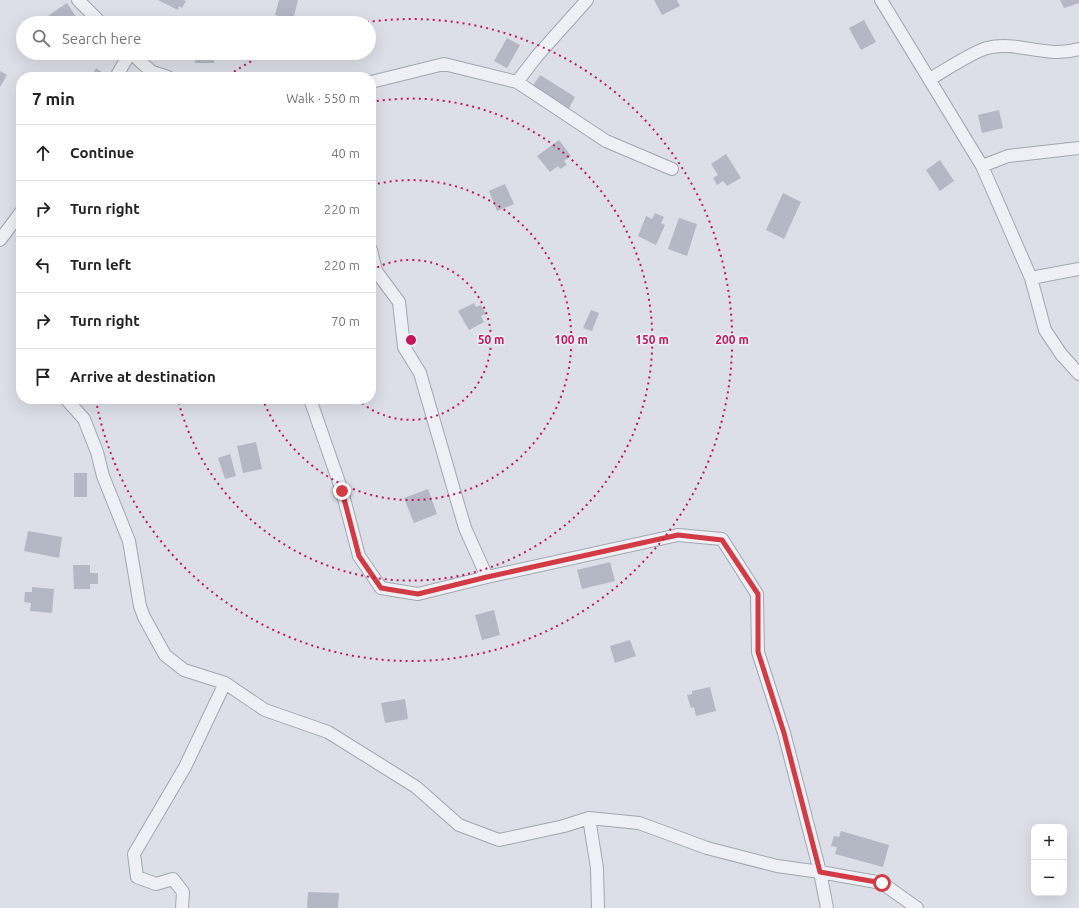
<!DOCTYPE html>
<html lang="en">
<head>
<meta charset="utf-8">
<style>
  :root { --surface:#fff; --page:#f2f2f2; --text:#222; --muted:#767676; --line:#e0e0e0 }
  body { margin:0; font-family:Ubuntu,sans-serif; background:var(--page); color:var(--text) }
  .controls { position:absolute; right:12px; bottom:12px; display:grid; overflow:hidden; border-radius:8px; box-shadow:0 4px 16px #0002 }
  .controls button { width:36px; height:36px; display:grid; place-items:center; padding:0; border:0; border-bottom:1px solid var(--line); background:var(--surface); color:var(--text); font:20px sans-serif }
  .stop { position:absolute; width:12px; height:12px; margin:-9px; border:3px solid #d23b44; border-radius:50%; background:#fff }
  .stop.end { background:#d23b44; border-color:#fff; box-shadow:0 1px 4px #0008 }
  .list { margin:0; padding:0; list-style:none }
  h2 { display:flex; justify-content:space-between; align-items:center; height:52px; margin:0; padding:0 16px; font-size:17px }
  h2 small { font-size:13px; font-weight:400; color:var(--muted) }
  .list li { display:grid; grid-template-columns:26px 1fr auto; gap:12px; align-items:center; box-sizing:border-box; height:56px; padding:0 16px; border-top:1px solid var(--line) }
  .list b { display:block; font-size:15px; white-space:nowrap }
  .list em { font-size:13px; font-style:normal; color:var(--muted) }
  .icon { flex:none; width:22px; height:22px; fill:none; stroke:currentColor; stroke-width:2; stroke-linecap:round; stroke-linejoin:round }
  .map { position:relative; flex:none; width:1079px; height:908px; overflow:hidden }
  .search { position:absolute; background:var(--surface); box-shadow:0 4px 16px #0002; left:16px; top:16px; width:360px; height:44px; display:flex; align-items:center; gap:10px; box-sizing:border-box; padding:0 14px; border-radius:22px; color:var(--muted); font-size:15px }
  .panel { position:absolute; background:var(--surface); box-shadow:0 4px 16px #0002; left:16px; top:72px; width:360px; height:332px; border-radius:16px }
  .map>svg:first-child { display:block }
</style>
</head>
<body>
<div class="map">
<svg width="1079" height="908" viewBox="0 0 1079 908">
  <rect width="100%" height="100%" fill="#dcdfe7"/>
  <path fill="#b3b8c4" d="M158 0H183L186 1 182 8 179 6 178 10Z
    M279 0H298L293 20 275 15Z
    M654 0H677L680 6 662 15Z
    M1060 0H1079V3L1064 8Z
    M67 3 80 23H53L48 16Z
    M864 20 876 42 861 50 849 28Z
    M507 38 520 45 507 68 494 61Z
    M195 53H214V63H195Z
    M96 68 109 77H91Z
    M0 71 7 75 0 87Z
    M540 75 575 97 568 110 532 87Z
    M999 110 1003 128 982 133 978 115Z
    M559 140 571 156 564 161 567 165 560 169 558 166 550 172 537 156Z
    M726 154 741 178 727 186 723 181 717 185 713 178 718 175 711 164Z
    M940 160 954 181 940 191 926 170Z
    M505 184 514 204 497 211 489 191Z
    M783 193 801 202 784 239 766 230Z
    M655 213 664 217 661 223 665 225 656 245 638 236 646 216 652 219Z
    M679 218 697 224 687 256 668 249Z
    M474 303 476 307 481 305 486 314 481 316 484 322 469 330 458 311Z
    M591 310 599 313 592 331 583 328Z
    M256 442 262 469 243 473 237 446Z
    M230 454 236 476 225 479 218 458Z
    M74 473H87V497H74Z
    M428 489 437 514 414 523 404 498Z
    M28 531 62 537 59 558 24 551Z
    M610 562 615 581 582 589 577 570Z
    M73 565H90V573H98V584H90V589H74Z
    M32 587 54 589 52 613 30 611 31 603 24 602 25 592H32Z
    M494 610 500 635 482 640 475 615Z
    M630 640 636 656 615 663 610 646Z
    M710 687 716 711 696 716 694 707 691 708 687 695 692 694V691Z
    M405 699 408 719 385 723 381 703Z
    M841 831 889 845 883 867 835 854 837 847 831 846 834 836 839 837Z
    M308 892 339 893 338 908H307Z"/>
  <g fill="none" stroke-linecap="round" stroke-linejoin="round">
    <defs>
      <path id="minor" d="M78 0 101 23
        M881 0 982 166 1031 278 1045 330 1061 354 1079 374
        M131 53 152 72 168 77
        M116 77 130 53
        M930 79C944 71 972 52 987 48 1017 40 1046 59 1079 49
        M371 82 444 64 517 82 537 56 587 0
        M517 82 606 141 672 169
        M982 166 1008 156 1079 148
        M0 240 21 212
        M371 250 376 271 399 302 404 347 420 373 465 528 487 577
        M1031 278 1079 269
        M66 399 84 419 97 452 103 476 129 541 140 606 144 617 165 655 184 670 225 683 265 710 328 732 416 787 459 825 499 840 564 826 589 818 639 823 707 848 777 866 820 872 784 733 758 652 757 594 722 539 678 535 487 577 418 594 381 588 359 556 342 491 310 399
        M589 818 597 868 598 908
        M182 908 183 892 173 879 156 884 137 877 134 854 185 767 225 683
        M827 908 820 872 882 883 917 908"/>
    </defs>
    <use href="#minor" stroke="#a1a6b1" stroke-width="14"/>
    <use href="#minor" stroke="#eef0f5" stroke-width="12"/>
  </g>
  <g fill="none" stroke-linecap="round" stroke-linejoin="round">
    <path stroke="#d23b44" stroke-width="5" d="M342 491 359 556 381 588 418 594 487 577 678 535 722 540 758 594V652L784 733 820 872 882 883"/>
  </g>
  <g fill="none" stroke="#c2185b" stroke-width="2" stroke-dasharray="2 4">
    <path d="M372 270A80 80 0 1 1 357 399"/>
    <path d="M372 185A160 160 0 1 1 263 400"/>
    <path d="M371 102A241 241 0 1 1 178 400"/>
    <path d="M229 75A321 321 0 0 1 265 54M361 23A321 321 0 1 1 96 401"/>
  </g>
  <circle cx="411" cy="340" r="6" fill="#c2185b" stroke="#ebeef4" stroke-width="2"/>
  <g font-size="12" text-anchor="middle" font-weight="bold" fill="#c2185b" stroke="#ebeef4" stroke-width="3.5" stroke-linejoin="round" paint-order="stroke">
    <text x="491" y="344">50 m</text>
    <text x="571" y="344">100 m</text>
    <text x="652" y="344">150 m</text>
    <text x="732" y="344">200 m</text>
  </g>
</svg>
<div class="controls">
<button>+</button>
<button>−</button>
</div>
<div class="stop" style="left:882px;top:883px"></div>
<div class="stop end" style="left:342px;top:491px"></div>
<div class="search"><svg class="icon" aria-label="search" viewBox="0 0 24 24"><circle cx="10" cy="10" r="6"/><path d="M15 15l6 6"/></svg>Search here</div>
<section class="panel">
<h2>7 min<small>Walk · 550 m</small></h2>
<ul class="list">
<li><svg class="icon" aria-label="ahead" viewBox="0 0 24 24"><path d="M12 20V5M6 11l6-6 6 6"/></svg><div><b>Continue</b></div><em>40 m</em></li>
<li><svg class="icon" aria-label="right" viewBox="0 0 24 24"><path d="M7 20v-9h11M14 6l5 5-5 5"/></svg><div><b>Turn right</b></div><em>220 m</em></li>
<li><svg class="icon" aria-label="left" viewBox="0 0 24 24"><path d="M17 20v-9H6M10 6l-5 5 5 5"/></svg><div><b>Turn left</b></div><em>220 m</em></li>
<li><svg class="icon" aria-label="right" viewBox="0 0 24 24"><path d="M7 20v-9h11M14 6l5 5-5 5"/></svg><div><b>Turn right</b></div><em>70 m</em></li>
<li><svg class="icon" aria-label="arrive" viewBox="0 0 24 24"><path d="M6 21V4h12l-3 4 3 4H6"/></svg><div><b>Arrive at destination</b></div></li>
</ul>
</section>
</div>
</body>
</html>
